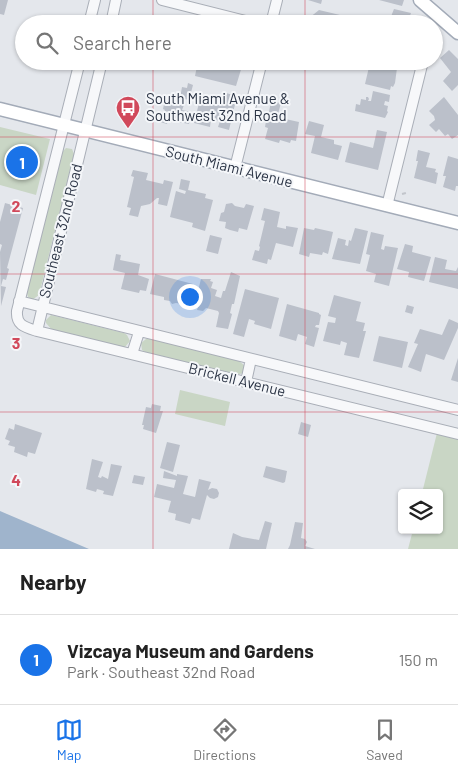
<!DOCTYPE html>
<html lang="en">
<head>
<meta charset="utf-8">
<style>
  :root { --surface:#fff; --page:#f2f2f2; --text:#222; --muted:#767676; --line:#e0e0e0; --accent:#1a73e8 }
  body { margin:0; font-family:Barlow,sans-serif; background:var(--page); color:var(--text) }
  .controls { position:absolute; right:15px; bottom:15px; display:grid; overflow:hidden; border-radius:5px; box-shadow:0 1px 4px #0004 }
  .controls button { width:45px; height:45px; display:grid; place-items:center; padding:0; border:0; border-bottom:1px solid var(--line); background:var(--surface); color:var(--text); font:25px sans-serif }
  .you { position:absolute; left:189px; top:296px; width:18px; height:18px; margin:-12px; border:4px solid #fff; border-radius:50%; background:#1a73e8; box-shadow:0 0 0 8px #1a73e833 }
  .badge { display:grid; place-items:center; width:32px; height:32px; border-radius:50%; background:var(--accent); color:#fff; font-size:16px; font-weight:700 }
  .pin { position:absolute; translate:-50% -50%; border:2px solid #fff; box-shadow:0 1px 5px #0006 }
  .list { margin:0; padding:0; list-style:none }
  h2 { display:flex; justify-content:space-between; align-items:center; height:65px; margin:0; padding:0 20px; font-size:21px }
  h2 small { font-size:16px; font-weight:400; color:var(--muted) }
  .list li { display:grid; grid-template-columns:32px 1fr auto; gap:15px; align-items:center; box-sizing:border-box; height:90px; padding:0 20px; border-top:1px solid var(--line) }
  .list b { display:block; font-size:19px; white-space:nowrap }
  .list p { margin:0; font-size:16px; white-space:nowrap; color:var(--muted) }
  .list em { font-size:16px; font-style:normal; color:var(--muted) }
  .icon { flex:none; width:28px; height:28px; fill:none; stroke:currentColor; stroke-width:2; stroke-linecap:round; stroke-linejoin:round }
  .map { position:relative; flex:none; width:458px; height:549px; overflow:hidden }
  .search { position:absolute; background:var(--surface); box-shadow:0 1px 4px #0004; left:15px; right:15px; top:15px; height:55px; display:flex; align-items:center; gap:12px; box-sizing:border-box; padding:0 18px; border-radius:28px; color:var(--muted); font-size:19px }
  .sheet { height:155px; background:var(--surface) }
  nav { display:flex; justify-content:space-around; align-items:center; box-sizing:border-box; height:70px; border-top:1px solid var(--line); background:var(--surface); font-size:14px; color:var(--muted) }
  nav a { display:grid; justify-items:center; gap:2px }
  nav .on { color:var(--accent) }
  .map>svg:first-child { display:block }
</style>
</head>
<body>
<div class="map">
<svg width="458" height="549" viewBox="0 0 458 549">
  <rect width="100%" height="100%" fill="#e4e7ec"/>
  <path fill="#c9d6c5" d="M0 127 50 139 36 195 0 185Z
    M66 148 72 149 74 154 39 295 32 300 28 297 27 293 63 151Z
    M51 315 124 333 127 335 130 341 125 347H121L52 330 46 323V320Z
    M149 338 239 361 245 366 243 373 237 375 147 353 142 350 141 343 146 339Z
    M180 390 230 402 225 426 175 414Z
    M437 433 458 438V549H408L413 530H439V493H422Z"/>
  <path fill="#9fb4cc" d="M0 511 7 514 89 549H0Z"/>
  <path fill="#bbc0ca" d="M0 0H8L4 15 0 14Z
    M308 0H322L321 4Z
    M379 0H404L402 6Z
    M394 9 411 13 407 24H380L382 17 390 19Z
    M319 10 340 15 339 19 348 21 347 24H294L301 18 304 22Z
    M449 50 458 59V85L452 91 443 81 451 72 440 58Z
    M213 61H235L243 63 236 86 195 76 197 66 211 69Z
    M374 62 397 68 395 83 393 87 391 86 390 90 365 84 369 67 373 68Z
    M188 83 193 85 189 100 180 98 182 87 187 88Z
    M373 91 390 95 389 102 385 101 384 105 388 106 387 111 388 112 385 118 355 111 356 104 360 105 361 99 366 100V97H368L369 99 368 101H371Z
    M226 93 237 96 229 130 218 127 220 121 211 119 210 127 194 123 200 99 223 105Z
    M444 97 458 115V135L452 139 448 134 445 136 439 129 436 132 429 125 435 120 434 116 429 111Z
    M165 100 184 105 182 110 192 112 189 124 168 120 167 124 160 122 165 110 163 109Z
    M271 101 281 103 278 114 269 112Z
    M267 115 299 122 296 141 291 140 290 143 280 140 279 143 265 139 268 128 265 127Z
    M309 121 324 125 321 137 334 140V144L342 146 338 160 311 153 315 136 305 134Z
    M377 130 387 132 378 170 345 162 350 142 373 148Z
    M418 150 430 153 426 167 436 169 435 172 438 173 436 184 414 178 418 161H416Z
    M448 156 458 159V186H456L455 191 443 187 446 176H443Z
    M133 170 148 173 146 180 163 184 164 180 173 182 167 206 158 204 159 198H157L150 204 141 206 138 217 129 215 131 208 127 207 134 177 131 176Z
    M181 179 190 181 188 190 206 194 205 198 213 200 205 231 192 227 193 223 170 217 176 191 185 194 186 191 179 189Z
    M5 203 23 208 7 268 9 269 6 280 3 279 1 286 6 287 1 306 0 252 2 245 0 244V222Z
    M232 203 235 206 244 208 246 204 254 206 247 230 239 228 238 232 230 230 225 228 226 222 219 221 221 213 224 212 226 204Z
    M264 208 280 212 277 227 286 229V226L298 228 293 247 276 243 271 260 268 259 267 264 252 260 255 250 259 251 260 247 259 246 265 221 261 220Z
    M304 228 314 230 315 228 333 232 328 254 323 252 322 255 310 253 309 257 299 254Z
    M355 228 368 231 360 264 332 259 338 238 346 240 345 245 348 246 349 240 351 241Z
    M371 232 384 235 381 249 384 250 385 246 398 248 389 286 374 282 376 274 366 271 370 255 366 254Z
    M210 235 222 238 218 254 206 251Z
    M405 244 413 246 412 252 431 257 424 281 408 277 409 272 397 269Z
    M116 254 121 255 120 260 140 264 138 275 149 279 146 291 140 290 139 293 121 289 125 273 113 270Z
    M435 257 447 260 445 269 456 271 458 267V289L429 282Z
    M231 272 240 276 234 304H232L230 313 232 314 228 329 216 327 219 313 218 311 206 308 203 311 197 310 199 303 195 302 201 279H211L210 281 213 282 211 288 217 290 215 296 221 298 223 291H225Z
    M155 274 193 284 191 290 186 289 182 304 176 303 172 304 170 301 164 300V297L150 294Z
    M245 289 279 298 271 329 254 324 255 321 249 319 244 337 233 334Z
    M334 295 361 302 356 321 365 323 363 331H366L359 358 344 355 347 343 341 341 340 345 323 341 328 322 335 323 336 318 328 316Z
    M287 304 319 313V314L321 315 319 325H316L315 327 319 328 314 347 305 344 307 337 298 334 296 341 279 336Z
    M407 305 414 307 412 314 405 312Z
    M449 319 458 323V328L444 360 426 354 421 372 408 367 418 344 414 343 420 329 442 335Z
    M379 336 408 342 402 368 373 361Z
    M458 358V382L451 380Z
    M152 404 161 406 160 411H163L156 433 143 429 144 425H142L146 407 151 408Z
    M301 422 311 425 308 437 298 434Z
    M15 424 42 433 35 454 28 452 27 457 14 452 15 447 8 445 10 441 5 439 9 428 14 430Z
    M167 442 180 445 173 472 160 468Z
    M92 459 103 462 98 477 101 478 102 476 108 479 111 464 122 466 113 496 103 494 104 491 97 489 96 492 86 489Z
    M266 466 287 471 285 482 283 483 263 477Z
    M164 471 177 476V474L188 476 183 494 195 497 199 479 211 482 208 490 212 488 217 489 219 493 218 497 214 499 210 498 207 495 200 520 192 518 190 524 175 520 176 514 168 512 171 501 154 497 157 484 174 488 176 480 163 478Z
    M134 475 145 477 143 485 132 483Z
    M265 521 272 523 266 549H229L233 533 242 537 259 540Z
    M295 522 303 523 301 538 305 539 307 542 305 546 315 549H288L290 545Z"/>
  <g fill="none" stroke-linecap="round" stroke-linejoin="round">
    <defs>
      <path id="minor" d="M162 0 257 24
        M89 24 95 0
        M111 24 116 0
        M271 24 277 0
        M80 61 17 311C16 325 24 327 37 331L458 434
        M235 168 262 61
        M387 206 423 61
        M19 301 458 410
        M37 331 102 61
        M132 354 139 332
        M246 382 251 359"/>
      <path id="major" d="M420 0 458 33
        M0 109 458 223"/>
    </defs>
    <use href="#minor" stroke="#a9aeb7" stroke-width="12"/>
    <use href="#major" stroke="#a3abb8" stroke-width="15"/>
    <path stroke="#c2c5cb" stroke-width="2" stroke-dasharray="4 4" stroke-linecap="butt" d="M402 194 406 193"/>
    <use href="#minor" stroke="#f7f8fa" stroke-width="10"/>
    <use href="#major" stroke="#fff" stroke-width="12"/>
  </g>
  <path fill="none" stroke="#d1495b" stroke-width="1" stroke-opacity="0.55" d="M153 0V24M305 0V24M153 61V549M305 61V549M0 137H458M0 274H458M0 412H458"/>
  <defs>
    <symbol id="bus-pin" viewBox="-11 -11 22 30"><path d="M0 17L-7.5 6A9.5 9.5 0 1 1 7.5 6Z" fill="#d1495b" stroke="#f4f6f9"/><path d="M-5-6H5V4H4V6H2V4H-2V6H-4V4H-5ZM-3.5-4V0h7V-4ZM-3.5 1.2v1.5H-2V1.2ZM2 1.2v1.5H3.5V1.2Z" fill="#fff"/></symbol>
  </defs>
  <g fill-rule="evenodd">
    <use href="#bus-pin" x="114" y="94" width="28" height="38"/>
  </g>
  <g text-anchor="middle" stroke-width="4" stroke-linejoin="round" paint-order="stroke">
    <g font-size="15" fill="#2b3445" stroke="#f4f6f9" text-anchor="start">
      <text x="146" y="104">South Miami Avenue &amp;<tspan x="146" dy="17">Southwest 32nd Road</tspan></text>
    </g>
    <g font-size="15" fill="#2b3445" stroke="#f4f6f9">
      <text transform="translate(229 167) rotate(14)" y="5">South Miami Avenue</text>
      <text transform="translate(61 231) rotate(-76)" y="5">Southeast 32nd Road</text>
      <text transform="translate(237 380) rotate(14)" y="5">Brickell Avenue</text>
    </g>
  </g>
  <g font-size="16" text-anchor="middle" font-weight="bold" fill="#d1495b" stroke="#f4f6f9" stroke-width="4" stroke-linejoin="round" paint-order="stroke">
    <text x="16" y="212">2</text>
    <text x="16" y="349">3</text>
    <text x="16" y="486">4</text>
  </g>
</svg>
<div class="controls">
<button><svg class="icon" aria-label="layers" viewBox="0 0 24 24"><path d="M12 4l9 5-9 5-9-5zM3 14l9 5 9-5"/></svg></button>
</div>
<div class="you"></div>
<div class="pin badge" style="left:22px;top:162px">1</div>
<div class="search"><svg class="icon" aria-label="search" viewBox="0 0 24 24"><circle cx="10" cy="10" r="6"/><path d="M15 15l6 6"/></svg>Search here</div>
</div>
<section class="sheet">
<h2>Nearby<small></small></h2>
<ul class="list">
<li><span class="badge">1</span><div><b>Vizcaya Museum and Gardens</b><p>Park · Southeast 32nd Road</p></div><em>150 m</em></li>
</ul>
</section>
<nav>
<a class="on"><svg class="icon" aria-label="map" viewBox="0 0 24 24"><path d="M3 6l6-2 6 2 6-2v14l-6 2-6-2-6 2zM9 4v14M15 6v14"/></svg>Map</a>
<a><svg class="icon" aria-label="directions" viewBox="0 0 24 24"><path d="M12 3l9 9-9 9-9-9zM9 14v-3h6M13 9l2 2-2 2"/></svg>Directions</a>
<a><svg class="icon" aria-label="saved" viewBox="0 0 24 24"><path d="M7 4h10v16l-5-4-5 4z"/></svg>Saved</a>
</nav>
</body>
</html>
